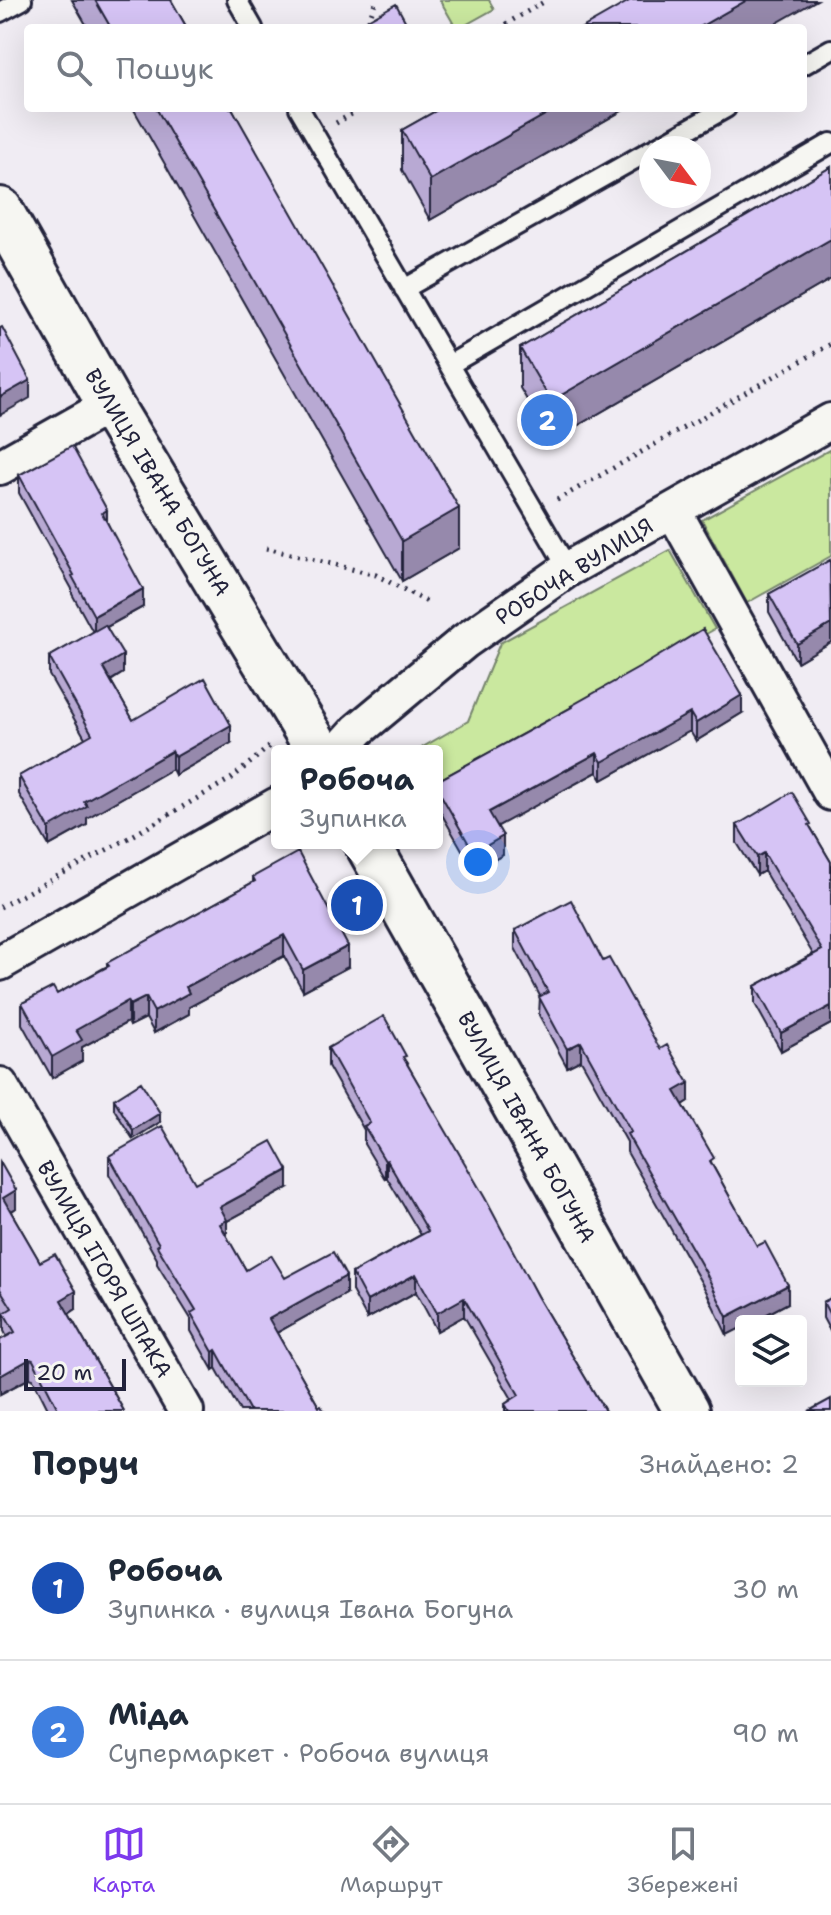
<!DOCTYPE html>
<html lang="uk">
<head>
<meta charset="utf-8">
<style>
  :root { --surface:#fff; --page:#f2f2f3; --text:#1f2937; --muted:#747a83; --line:#e0e1e3; --accent:#7c3aed }
  body { margin:0; font-family:"Shantell Sans",sans-serif; background:var(--page); color:var(--text) }
  .controls { position:absolute; right:24px; bottom:24px; display:grid; overflow:hidden; border-radius:8px; box-shadow:0 8px 32px #0002 }
  .controls button { width:72px; height:72px; display:grid; place-items:center; padding:0; border:0; border-bottom:2px solid var(--line); background:var(--surface); color:var(--text); font:40px sans-serif }
  .compass { position:absolute; left:639px; top:136px; width:72px; height:72px; border-radius:50%; background:var(--surface); box-shadow:0 8px 32px #0002; rotate:122deg }
  .scale { position:absolute; left:24px; bottom:20px; width:102px; box-sizing:border-box; padding-left:8px; border:4px solid #22223b; border-top:0; font-size:22px; line-height:28px; white-space:nowrap; color:#22223b; -webkit-text-stroke:6px #f6f6f2; paint-order:stroke }
  .you { position:absolute; left:478px; top:862px; width:28px; height:28px; margin:-20px; border:6px solid #fff; border-radius:50%; background:#1a73e8; box-shadow:0 0 0 12px #1a73e833 }
  .badge { display:grid; place-items:center; width:52px; height:52px; border-radius:50%; background:var(--accent); color:#fff; font-size:26px; font-weight:700 }
  .pin { position:absolute; translate:-50% -50%; border:4px solid #fff; box-shadow:0 2px 8px #0006 }
  .popup { position:absolute; left:271px; top:745px; width:172px; height:104px; box-sizing:border-box; display:grid; place-content:center; border-radius:8px; background:var(--surface); filter:drop-shadow(0 2px 6px #0005); font-size:26px; white-space:nowrap; color:var(--muted) }
  .popup b { font-size:30px; color:var(--text) }
  .popup::after { content:''; position:absolute; left:50%; top:100%; margin-left:-16px; border:16px solid transparent; border-top-color:var(--surface) }
  .list { margin:0; padding:0; list-style:none }
  h2 { display:flex; justify-content:space-between; align-items:center; height:104px; margin:0; padding:0 32px; font-size:34px }
  h2 small { font-size:26px; font-weight:400; color:var(--muted) }
  .list li { display:grid; grid-template-columns:52px 1fr auto; gap:24px; align-items:center; box-sizing:border-box; height:144px; padding:0 32px; border-top:2px solid var(--line) }
  .list b { display:block; font-size:30px; white-space:nowrap }
  .list p { margin:0; font-size:26px; white-space:nowrap; color:var(--muted) }
  .list em { font-size:26px; font-style:normal; color:var(--muted) }
  .icon { flex:none; width:44px; height:44px; fill:none; stroke:currentColor; stroke-width:2; stroke-linecap:round; stroke-linejoin:round }
  .map { position:relative; flex:none; width:831px; height:1411px; overflow:hidden }
  .search { position:absolute; background:var(--surface); box-shadow:0 8px 32px #0002; left:24px; right:24px; top:24px; height:88px; display:flex; align-items:center; gap:20px; box-sizing:border-box; padding:0 28px; border-radius:8px; color:var(--muted); font-size:30px }
  .sheet { height:392px; background:var(--surface) }
  nav { display:flex; justify-content:space-around; align-items:center; box-sizing:border-box; height:112px; border-top:2px solid var(--line); background:var(--surface); font-size:22px; color:var(--muted) }
  nav a { display:grid; justify-items:center; gap:4px }
  nav .on { color:var(--accent) }
  .map>svg:first-child { display:block }
</style>
</head>
<body>
<div class="map">
<svg width="831" height="1411" viewBox="0 0 831 1411">
  <rect width="100%" height="100%" fill="#f0ecf3"/>
  <filter id="ink" filterUnits="userSpaceOnUse"><feTurbulence type="fractalNoise" baseFrequency=".0125" numOctaves="2"/><feDisplacementMap in="SourceGraphic" scale="16" xChannelSelector="R" yChannelSelector="G"/><feConvolveMatrix kernelMatrix="1 2 1 2 8 2 1 2 1" color-interpolation-filters="sRGB"/></filter>
  <g filter="url(#ink)">
    <path fill="#cae89f" stroke="#76856d" stroke-width="2" d="M440 0H489L494 9 460 28H456Z
      M831 449V556L747 603 702 520Z
      M670 550 715 629 437 787V751H416L468 721 500 643Z"/>
    <g fill="none" stroke-linecap="round" stroke-linejoin="round">
      <defs>
        <path id="service" d="M237 0 253 28
          M0 12 22 0
          M803 65 831 49
          M299 108 568 569
          M655 148 726 108
          M404 289 651 150
          M449 365 831 143"/>
        <path id="minor" d="M0 467 110 405
          M673 510 831 793
          M339 751 358 730 465 641 568 569 831 421
          M0 963 277 805
          M0 1085 186 1411"/>
        <path id="tertiary" d="M0 210 110 405 319 751
          M367 843 687 1411"/>
      </defs>
      <use href="#service" stroke="#22223b" stroke-width="24"/>
      <use href="#minor" stroke="#22223b" stroke-width="40"/>
      <use href="#tertiary" stroke="#22223b" stroke-width="50"/>
      <path stroke="#22223b" stroke-width="5" stroke-dasharray="2 6" stroke-linecap="butt" d="M366 28 376 0
        M499 28 547 0
        M336 123 362 108
        M557 500 831 344
        M266 548 376 575 431 604
        M0 907 127 839 232 778 270 746"/>
      <use href="#service" stroke="#f6f6f2" stroke-width="18"/>
      <use href="#minor" stroke="#f6f6f2" stroke-width="34"/>
      <use href="#tertiary" stroke="#f6f6f2" stroke-width="44"/>
    </g>
    <path fill="#b8a9d3" stroke="#22223b" stroke-width="2" d="M72 0H171L187 28H88Z
      M133 108H232L459 548 402 581Z
      M441 108H627L430 220 402 170V130Z
      M831 167V279L551 441 520 388V348Z
      M19 475 107 522 143 607 107 627 123 673 111 681 133 720 231 743 175 775 172 769 87 818V825L49 846 19 794V776L85 738 49 675V657L93 632 72 594V589L19 493Z
      M831 562V642L797 662 769 612V594Z
      M571 706 742 713 696 741 690 731 602 780 597 772 497 826 503 855 474 871 437 806V781L571 708Z
      M737 825 811 828 831 862V1024L781 1051 755 1004V986L813 954 764 871 757 875 737 843Z
      M253 877 348 967 303 991 284 956 189 1007V1014L154 1033 146 1018 130 1026 128 1022 82 1047V1061L52 1078 22 1024V1003L57 994 107 966V963L253 882Z
      M515 930 603 961 689 1101 683 1105 714 1168 788 1303 727 1335 706 1291 627 1152V1142L581 1060 567 1067 539 1015 540 996 515 948Z
      M328 1048 406 1062 537 1296 605 1411H505V1404L512 1399 464 1316 437 1331 416 1292 367 1319 352 1291V1273L421 1235 387 1178 385 1179 364 1144V1130L328 1066Z
      M114 1099 160 1122 133 1139 114 1109Z
      M109 1156 195 1183 288 1188 227 1221V1238L246 1270 346 1294 277 1333 319 1407 324 1411H240L216 1368 213 1370 191 1331V1319L157 1264V1259L109 1174Z
      M0 1162 16 1208 11 1212 40 1262 76 1309 69 1314 124 1411H49L33 1379 30 1378 0 1394V1340L7 1337 4 1331V1313L0 1307Z
      M831 1298V1333L823 1318V1302Z"/>
    <path fill="#9689ac" stroke="#22223b" stroke-width="2" d="M747 0H817L768 28H698Z
      M557 108H627L430 220V180Z
      M831 239V279L551 441V401Z
      M30 380V398L0 415V397Z
      M459 508V548L402 581V541Z
      M107 510V528L102 513Z
      M143 589V607L94 634V616Z
      M831 624V642L797 662V644Z
      M123 655V673L103 685V667Z
      M742 695V713L696 741V723Z
      M690 713V731L602 780V762Z
      M231 725V743L175 775V757Z
      M172 751V769L87 818V825L49 846V828L84 801Z
      M597 753V772L489 831V812Z
      M503 836V855L474 871V853Z
      M764 853V871L757 875V857Z
      M284 935V956L189 1007V1014L154 1033V1012L186 987Z
      M348 946V967L303 991V970Z
      M146 997V1018L130 1026V1005Z
      M128 1001V1022L82 1047V1061L52 1078V1057L76 1030Z
      M831 1006V1024L781 1051V1033Z
      M581 1042V1060L567 1067V1049Z
      M689 1083V1101L675 1110V1091Z
      M160 1113V1122L133 1139V1130Z
      M387 1160V1178L385 1179V1161Z
      M288 1170V1188L227 1221V1238L220 1242V1207Z
      M16 1190V1208L3 1216V1198Z
      M416 1274V1292L367 1319V1301Z
      M346 1276V1294L269 1337V1319Z
      M788 1285V1303L754 1321H741V1328L727 1335V1317Z
      M76 1291V1309L61 1318V1300Z
      M464 1298V1316L437 1331V1313Z
      M216 1350V1368L213 1370V1352Z
      M30 1359V1378L0 1394V1376Z"/>
    <path fill="#d6c4f5" stroke="#22223b" stroke-width="2" d="M95 0H171L187 28H111Z
      M631 0H747L698 28H582Z
      M396 4 409 28H365L362 23Z
      M156 108H232L459 508 402 541Z
      M441 108H557L430 180 402 130Z
      M831 167V239L551 401 520 348Z
      M2 327 30 380 0 397V328Z
      M72 446 107 510 102 513 143 589 94 616 72 576 74 575 19 475Z
      M830 560 831 624 797 644 769 594Z
      M105 625 123 655 103 667 133 720 205 678 231 725 175 757 172 751 84 801 87 806 49 828 19 776 92 734 49 657Z
      M703 629 742 695 696 723 690 713 602 762 597 753 489 812 503 836 474 853 437 788V781L572 707 571 706 644 665Z
      M792 792 811 824 809 825 831 862V1006L781 1033 755 986 822 950 764 853 757 857 737 825Z
      M298 852 348 946 303 970 284 935 186 987 189 993 154 1012 146 997 130 1005 128 1001 76 1030 82 1040 52 1057 22 1003 53 987 57 994 109 966 107 963 255 881 253 877Z
      M571 900 603 961 609 958 660 1049 667 1045 689 1083 675 1091 714 1158 710 1161 757 1246 765 1242 788 1285 727 1317 706 1273 627 1134 631 1132 581 1042 567 1049 539 997 548 992 515 930Z
      M384 1016 406 1056 403 1057 485 1198 537 1296 605 1411H509L505 1404 519 1395 464 1298 437 1313 416 1274 367 1301 352 1273 428 1231 387 1160 385 1161 364 1126 370 1123 328 1048Z
      M141 1082 160 1113 133 1130 114 1099Z
      M162 1126 195 1183 272 1141 288 1170 220 1207 227 1220 220 1224 246 1270 271 1255 285 1278 333 1252 346 1276 269 1319 319 1407 321 1406 324 1411H250L216 1350 213 1352 191 1313 196 1310 157 1246 159 1244 109 1156Z
      M0 1162 16 1190 3 1198 40 1262 55 1254 76 1291 61 1300 124 1411H59L33 1360 30 1359 0 1376V1340L15 1332 4 1313 12 1308 0 1289Z
      M831 1298V1317L823 1302Z
      M831 1399V1411H809Z"/>
  </g>
  <g text-anchor="middle" stroke-width="8" stroke-linejoin="round" paint-order="stroke">
    <g font-size="22" fill="#22223b" stroke="#f6f6f2">
      <text transform="translate(158 482) rotate(59)" y="8">ВУЛИЦЯ ІВАНА БОГУНА</text>
      <text transform="translate(574 571) rotate(-32)" y="8">РОБОЧА ВУЛИЦЯ</text>
      <text transform="translate(527 1127) rotate(61)" y="8">ВУЛИЦЯ ІВАНА БОГУНА</text>
      <text transform="translate(105 1269) rotate(60)" y="8">ВУЛИЦЯ ІГОРЯ ШПАКА</text>
    </g>
  </g>
</svg>
<div class="controls">
<button><svg class="icon" aria-label="layers" viewBox="0 0 24 24"><path d="M12 4l9 5-9 5-9-5zM3 14l9 5 9-5"/></svg></button>
</div>
<svg class="compass" viewBox="-18 -18 36 36"><path d="M0-13l5 13h-10z" fill="#e53935"/><path d="M0 13l5-13h-10z" fill="#747a83"/></svg>
<div class="scale">20 m</div>
<div class="you"></div>
<div class="pin badge" style="left:357px;top:905px;background:#1a4fb4">1</div>
<div class="popup"><b>Робоча</b>Зупинка</div>
<div class="pin badge" style="left:547px;top:420px;background:#3f7fe0">2</div>
<div class="search"><svg class="icon" aria-label="search" viewBox="0 0 24 24"><circle cx="10" cy="10" r="6"/><path d="M15 15l6 6"/></svg>Пошук</div>
</div>
<section class="sheet">
<h2>Поруч<small>Знайдено: 2</small></h2>
<ul class="list">
<li><span class="badge" style="background:#1a4fb4">1</span><div><b>Робоча</b><p>Зупинка · вулиця Івана Богуна</p></div><em>30 m</em></li>
<li><span class="badge" style="background:#3f7fe0">2</span><div><b>Міда</b><p>Супермаркет · Робоча вулиця</p></div><em>90 m</em></li>
</ul>
</section>
<nav>
<a class="on"><svg class="icon" aria-label="map" viewBox="0 0 24 24"><path d="M3 6l6-2 6 2 6-2v14l-6 2-6-2-6 2zM9 4v14M15 6v14"/></svg>Карта</a>
<a><svg class="icon" aria-label="directions" viewBox="0 0 24 24"><path d="M12 3l9 9-9 9-9-9zM9 14v-3h6M13 9l2 2-2 2"/></svg>Маршрут</a>
<a><svg class="icon" aria-label="saved" viewBox="0 0 24 24"><path d="M7 4h10v16l-5-4-5 4z"/></svg>Збережені</a>
</nav>
</body>
</html>
